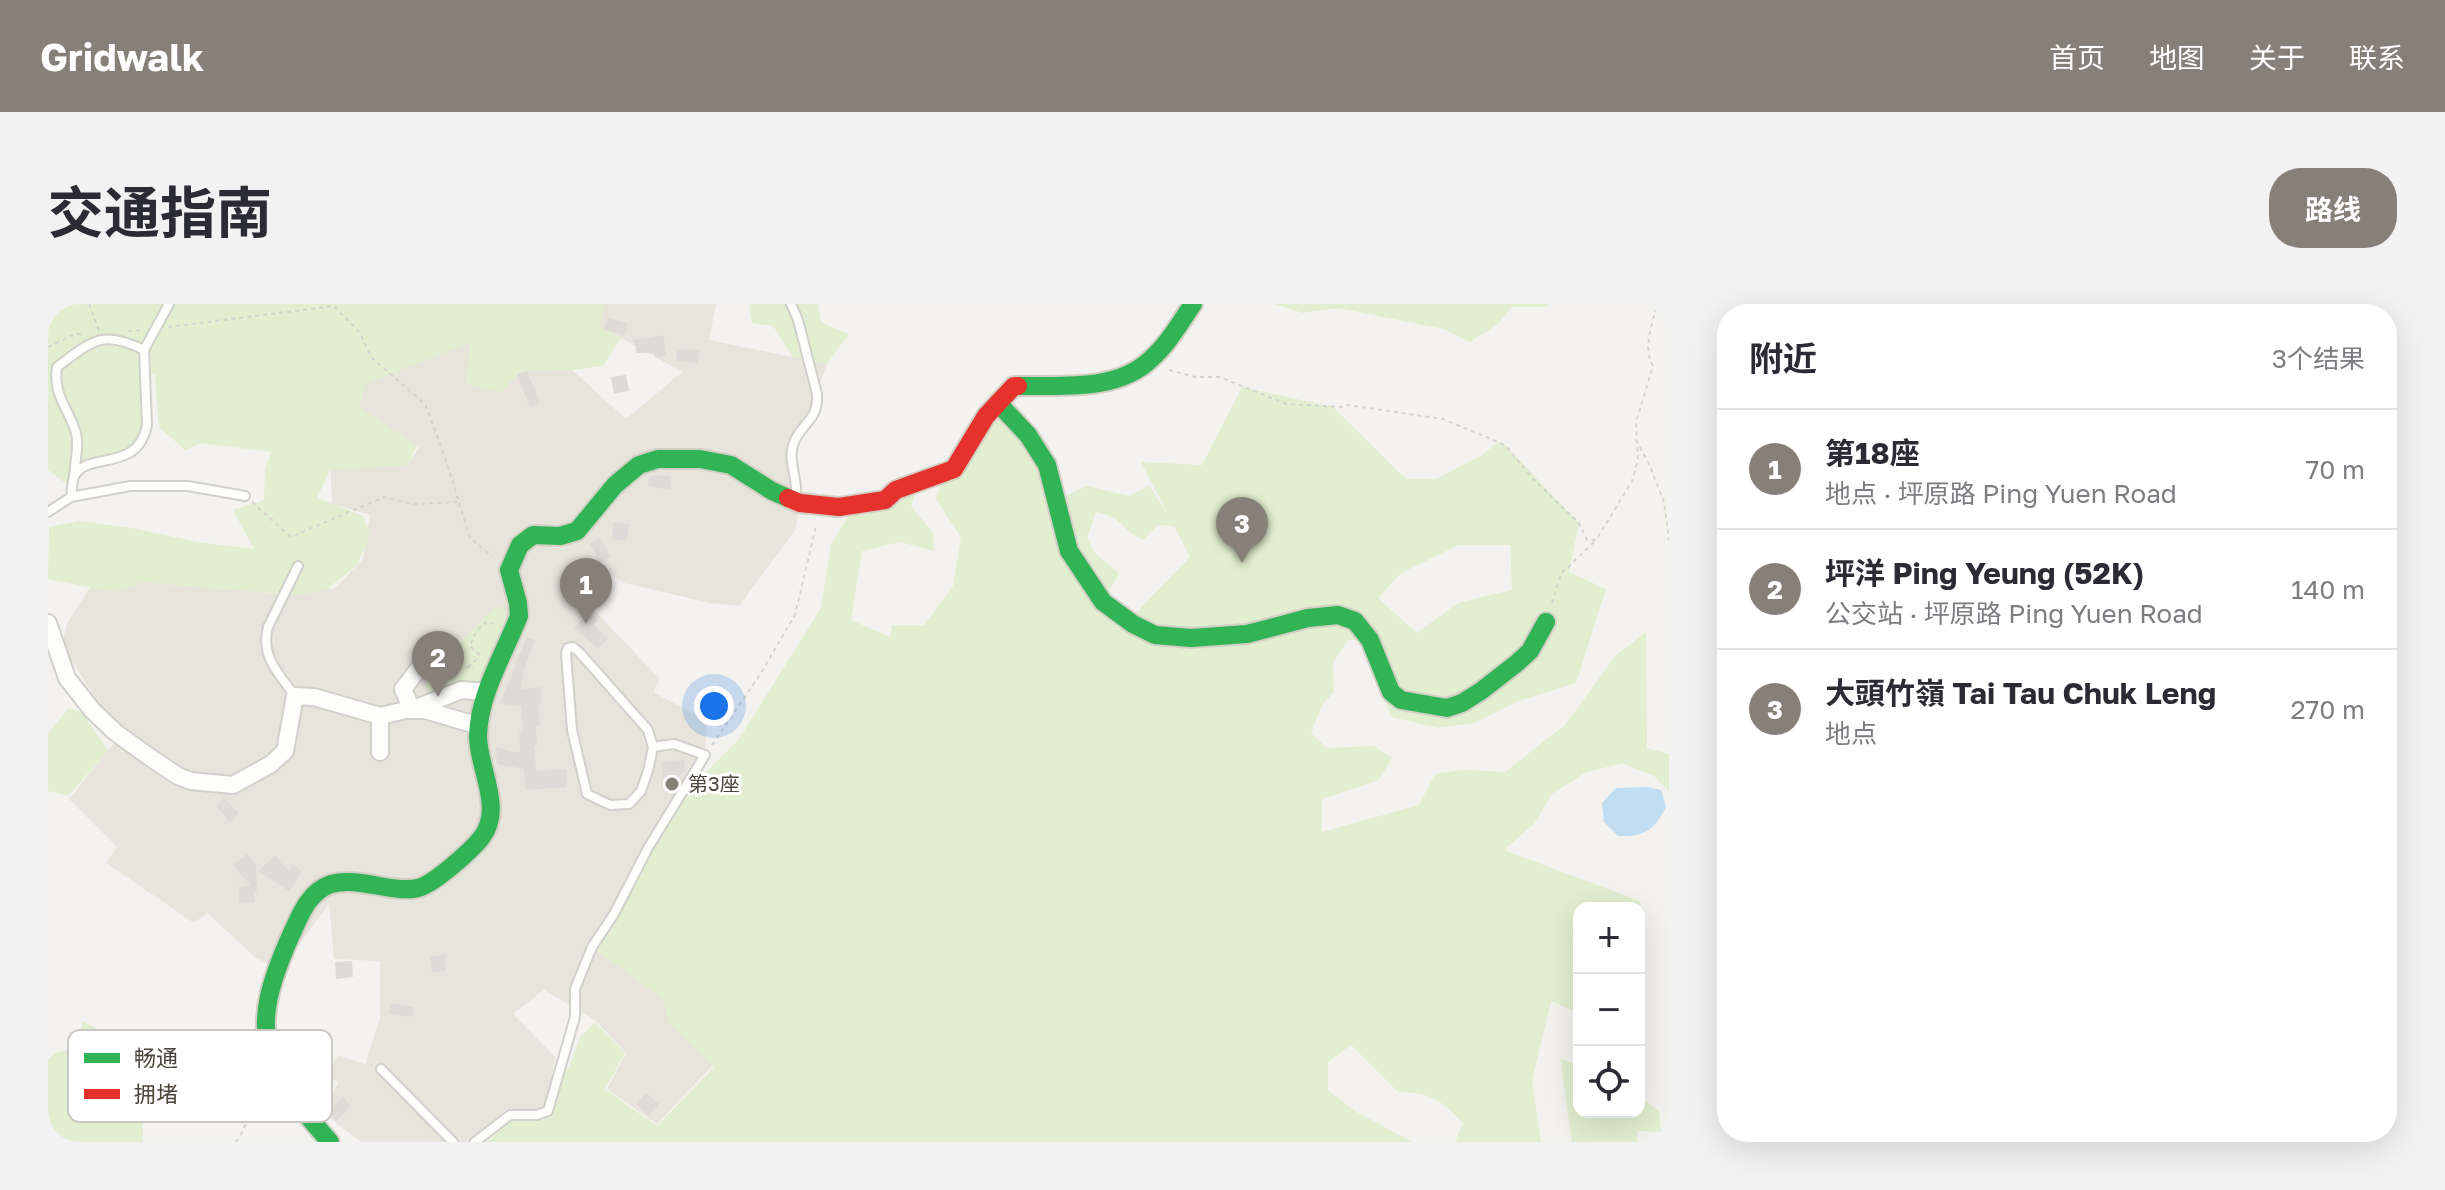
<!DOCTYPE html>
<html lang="zh">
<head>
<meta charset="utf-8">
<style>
  :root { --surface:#fff; --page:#f2f2f3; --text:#2b2b33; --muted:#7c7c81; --line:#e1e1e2; --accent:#868178 }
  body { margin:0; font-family:"Golos Text","Noto Sans SC",sans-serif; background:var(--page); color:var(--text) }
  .controls { position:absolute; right:24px; bottom:24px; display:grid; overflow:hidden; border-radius:16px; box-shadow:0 8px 32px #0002 }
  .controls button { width:72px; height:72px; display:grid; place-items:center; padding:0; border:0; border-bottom:2px solid var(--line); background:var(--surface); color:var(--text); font:40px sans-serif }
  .you { position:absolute; left:666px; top:402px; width:28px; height:28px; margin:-20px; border:6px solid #fff; border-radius:50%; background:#1a73e8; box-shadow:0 0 0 12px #1a73e833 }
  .badge { display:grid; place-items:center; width:52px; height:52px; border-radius:50%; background:var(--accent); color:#fff; font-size:26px; font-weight:700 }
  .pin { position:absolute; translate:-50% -66px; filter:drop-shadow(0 2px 4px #0008) }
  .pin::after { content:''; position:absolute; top:42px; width:28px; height:24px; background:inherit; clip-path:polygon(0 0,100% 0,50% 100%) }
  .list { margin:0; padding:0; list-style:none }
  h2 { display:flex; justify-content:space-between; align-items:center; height:104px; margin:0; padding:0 32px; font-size:34px }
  h2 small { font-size:26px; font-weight:400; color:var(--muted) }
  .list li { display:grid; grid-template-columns:52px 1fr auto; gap:24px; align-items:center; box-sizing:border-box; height:120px; padding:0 32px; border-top:2px solid var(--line) }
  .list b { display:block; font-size:30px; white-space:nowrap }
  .list p { margin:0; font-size:26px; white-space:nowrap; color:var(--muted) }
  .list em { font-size:26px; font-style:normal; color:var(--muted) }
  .icon { flex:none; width:44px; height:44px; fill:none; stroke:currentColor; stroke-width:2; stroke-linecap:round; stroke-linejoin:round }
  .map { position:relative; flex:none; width:1621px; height:838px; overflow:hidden; border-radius:32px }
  header { display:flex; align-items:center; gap:48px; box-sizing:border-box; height:112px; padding:0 40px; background:var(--accent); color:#fff }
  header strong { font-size:38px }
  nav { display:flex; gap:44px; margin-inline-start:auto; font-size:28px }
  .intro { display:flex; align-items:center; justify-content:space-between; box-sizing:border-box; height:192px; padding:0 48px }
  h1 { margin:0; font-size:56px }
  .button { padding:20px 36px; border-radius:32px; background:var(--accent); color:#fff; font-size:28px; font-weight:700 }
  main { display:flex; gap:48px; padding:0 48px }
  aside { flex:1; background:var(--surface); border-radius:32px; box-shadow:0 8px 32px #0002 }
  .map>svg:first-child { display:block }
</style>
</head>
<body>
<header>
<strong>Gridwalk</strong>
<nav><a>首页</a><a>地图</a><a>关于</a><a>联系</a></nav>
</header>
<div class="intro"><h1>交通指南</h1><a class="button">路线</a></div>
<main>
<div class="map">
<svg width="1621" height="838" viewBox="0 0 1621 838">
  <rect width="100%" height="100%" fill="#f4f2ee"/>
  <path fill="#e7e4dc" d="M553 0H668L661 36 779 60 748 147 752 199 748 225 691 302 662 299 576 279 548 261 523 282 612 375 605 388 659 417 657 451 600 544 616 695 621 719 666 760 609 820 559 785 578 749 547 716 496 686 465 710 507 753 499 799 493 804 479 806 459 805 420 838H313L274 808 291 778 277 771 290 751 317 760 332 714V657L286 655 281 600 232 666 207 653 159 609 146 619 58 559 69 543 21 495 71 433 14 341 19 319 43 282 65 288 95 278 247 291 287 284 315 255 322 211 284 200 282 161H359L371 144 310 103 316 80 423 38 419 80 473 67 524 66 578 115 634 68 551 22Z"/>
  <path fill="#e1eecf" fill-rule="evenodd" d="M0 0H556L551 22 573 34 555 62 524 66 473 67 452 89 419 80 422 39 317 80 311 103 369 142 359 161 282 166 269 194 315 212 322 231 309 261 278 286 247 291 95 278 65 288 0 275 1 223 32 217 89 225 150 238 206 245 185 206 216 196 217 164 224 148 153 139 137 146 111 123 107 70 96 74 98 127 83 148 34 164 24 184 0 166Z
    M701 0H770L773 18 801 30 779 60 745 53 725 22 704 19Z
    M1226 0H1501L1499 3H1464L1450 20 1422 38 1395 25 1290 4 1255 9Z
    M1194 83 1285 103 1358 175H1388L1432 152 1451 138 1457 141 1531 219 1521 268 1558 285 1528 379 1470 397 1426 419 1390 424 1344 413 1327 375 1322 336H1300L1285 359 1286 388 1274 401 1263 429 1279 444 1326 442 1344 454 1331 476 1274 495V528L1371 501 1387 470 1414 466 1457 468 1517 421 1568 351 1598 328 1599 444 1621 450V488L1606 472 1574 459 1537 469 1504 490 1486 520 1456 546 1592 597 1591 614V604H1531V709L1503 697 1484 777 1493 838H1407L1415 819C1393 796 1382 788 1350 788L1303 741 1280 758V786L1307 807 1364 838H439L463 817 496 816 504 809 510 795 513 773 521 763 532 733 547 718 577 749 557 785 609 822 666 763 621 719 615 695 544 643 630 496 691 435 773 304 783 240 805 205 870 183 863 202 885 229 886 247 852 238 814 247 803 316 842 333 844 321H876L905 282 913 234 888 195 896 169 950 99 1007 197 1039 182 1081 192 1101 182 1120 210 1093 158 1154 161ZM1048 208C1075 213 1072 225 1095 236L1110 221 1126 222 1142 253 1076 321 1061 286 1071 270 1046 248 1039 233ZM1411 241H1462L1464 286 1410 299 1369 329 1330 294 1353 269Z
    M448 302 457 305 458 313 435 378 385 389 380 386 378 380 386 365Z
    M21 404 34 408 60 447 20 492 0 487V429Z
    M34 717C65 732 84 756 106 782L94 785 95 838H0V756L7 749 33 742Z
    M1512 754 1531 762V808H1591V793L1611 807 1613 828 1589 827V838H1524Z"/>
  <path fill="#c0ddf1" d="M1600 483 1613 486 1618 503C1606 526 1597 533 1570 532L1556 518 1554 499 1568 484Z"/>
  <path fill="#dedbd6" d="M560 14 580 19 577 31 556 26Z
    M615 31 619 52 607 54 606 49H589L586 36Z
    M629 45 651 46 650 59 628 57Z
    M479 67 492 99 482 103 469 71Z
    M578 71 581 87 566 90 563 73Z
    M609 171 623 173 622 185 600 183 601 173Z
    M565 218 581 220 579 237 564 235Z
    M552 234 563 253 552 259 542 240Z
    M541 308 550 316 546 321 560 334 550 345 526 324Z
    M479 333 487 336 476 366 473 385 493 383 494 400 490 401 492 421 488 422 489 441 486 442 488 467 518 465 519 483 478 486 476 465 449 460 448 443 472 449 471 427H475L473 403 452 399Z
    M636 456 637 468 633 469V476L626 489H620L619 486H615L614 458Z
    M176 494 191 509 182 518 168 502Z
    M199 550 208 561 209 590 206 587 207 598 191 599V583L203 582 185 561Z
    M227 552 241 567 245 561 254 567 241 587 210 567Z
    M397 651 398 667 384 668 382 652Z
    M304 657 305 673 288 675 287 658Z
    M343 699 366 703 364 713 341 710Z
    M598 789 611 800 601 812 588 800Z
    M295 793 303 802 288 817 279 808Z"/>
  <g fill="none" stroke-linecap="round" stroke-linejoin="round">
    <defs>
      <path id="lane" d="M743 0 750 16 769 90C771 117 752 119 745 141 740 158 750 175 748 193
        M26 172C27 159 32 138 27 126 19 102 5 91 9 63 44 37 54 25 96 46
        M23 193C24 187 24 178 26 173 38 146 90 170 99 121L96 46 121 0
        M0 208 23 193 82 182H140L197 192
        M525 343 532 349 600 426 605 443 600 467 593 487 581 500 562 501 539 490 524 426 518 349 520 344Z
        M247 392C231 370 212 352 220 323L250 262
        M333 765 405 838
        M427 838 462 811H489L500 807 527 713V685L544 643 566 610 600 544 657 451 626 440 605 443"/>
      <path id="street" d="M0 319 19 374 44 406 67 428 103 454 130 472 143 477 185 481 223 460 237 447 247 392 266 393 332 412 358 406H377L431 422
        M388 342 355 385 364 406 413 386 439 388
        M332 412V448"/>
      <path id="fast" d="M970 82C1013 81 1069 88 1103 55 1120 40 1132 19 1145 0
        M950 99 980 131 999 161 1021 247 1055 298 1085 320 1107 331 1143 334 1199 330 1260 314 1290 311 1307 317 1322 336 1343 388 1353 396 1399 404 1414 399 1433 387 1469 359 1482 347 1498 318
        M282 838C213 760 199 729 243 631 252 612 260 588 283 580 300 575 320 580 337 583 349 585 362 587 373 583 389 577 424 546 434 533 456 504 430 464 430 432 431 390 456 350 471 312L470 299 461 266 472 241 485 231 512 232 529 227 567 181 591 161 610 155H652L683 161 724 187 740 194"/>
      <path id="jam" d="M740 194 752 199 791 203 837 196 848 186 906 165 938 112 966 82H970"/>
    </defs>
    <use href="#lane" stroke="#d2d0cb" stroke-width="12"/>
    <use href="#street" stroke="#d2d0cb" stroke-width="20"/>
    <use href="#fast" stroke="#d3cfc5" stroke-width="22"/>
    <use href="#jam" stroke="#d3cfc5" stroke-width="22"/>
    <path stroke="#d3d2cc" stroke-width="2" stroke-dasharray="4 4" stroke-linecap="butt" d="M41 0 51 27
      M120 23 286 2 312 29 323 53 377 100 396 150 422 234 444 252
      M80 27 94 26
      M0 43 27 30H34
      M1121 66 1147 73H1172L1238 100 1295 103 1300 101 1395 115 1457 141 1485 175 1531 219 1539 236H1548L1584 177 1590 156 1588 118 1605 62C1594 43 1605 20 1609 0
      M1588 136 1601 160 1616 198 1621 236
      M204 198 243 233 336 193 365 200 411 198
      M1504 299 1513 270 1547 237
      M432 351 422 342C427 330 429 324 440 317L448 321
      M420 363 429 355
      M381 376 402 370 412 362 426 365
      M664 441 713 369 747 311 768 222
      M188 838C202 820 204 793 207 771"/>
    <use href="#lane" stroke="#fdfdfc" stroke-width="8"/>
    <use href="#street" stroke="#fdfdfc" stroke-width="16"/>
    <use href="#fast" stroke="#30b455" stroke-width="18"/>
    <use href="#jam" stroke="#e5322d" stroke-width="18"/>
  </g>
  <circle fill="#868178" stroke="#fff" stroke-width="3" cx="624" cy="480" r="8"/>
  <g text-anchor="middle" stroke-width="6" stroke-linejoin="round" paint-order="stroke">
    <g font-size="20" fill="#4b4439" stroke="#fff" text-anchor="start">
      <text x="640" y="487">第3座</text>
    </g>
  </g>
  <rect x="20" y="726" width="264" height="92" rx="12" fill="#fff" stroke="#c9c7c4" stroke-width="2"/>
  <rect x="36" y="749" width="36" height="10" fill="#30b455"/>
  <rect x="36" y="785" width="36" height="10" fill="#e5322d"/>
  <g font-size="22" fill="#4b4439">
    <text x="86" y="762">畅通</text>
    <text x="86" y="798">拥堵</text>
  </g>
</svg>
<div class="controls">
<button>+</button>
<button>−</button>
<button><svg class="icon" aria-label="locate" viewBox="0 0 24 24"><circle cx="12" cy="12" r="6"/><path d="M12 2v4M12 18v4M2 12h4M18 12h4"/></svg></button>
</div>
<div class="you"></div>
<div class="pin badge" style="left:538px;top:320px">1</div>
<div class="pin badge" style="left:390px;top:393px">2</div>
<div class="pin badge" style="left:1194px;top:259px">3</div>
</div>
<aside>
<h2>附近<small>3个结果</small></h2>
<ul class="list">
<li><span class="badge">1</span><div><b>第18座</b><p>地点 · 坪原路 Ping Yuen Road</p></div><em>70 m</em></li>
<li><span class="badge">2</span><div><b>坪洋 Ping Yeung (52K)</b><p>公交站 · 坪原路 Ping Yuen Road</p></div><em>140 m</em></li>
<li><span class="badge">3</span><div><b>大頭竹嶺 Tai Tau Chuk Leng</b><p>地点</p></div><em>270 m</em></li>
</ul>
</aside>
</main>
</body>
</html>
